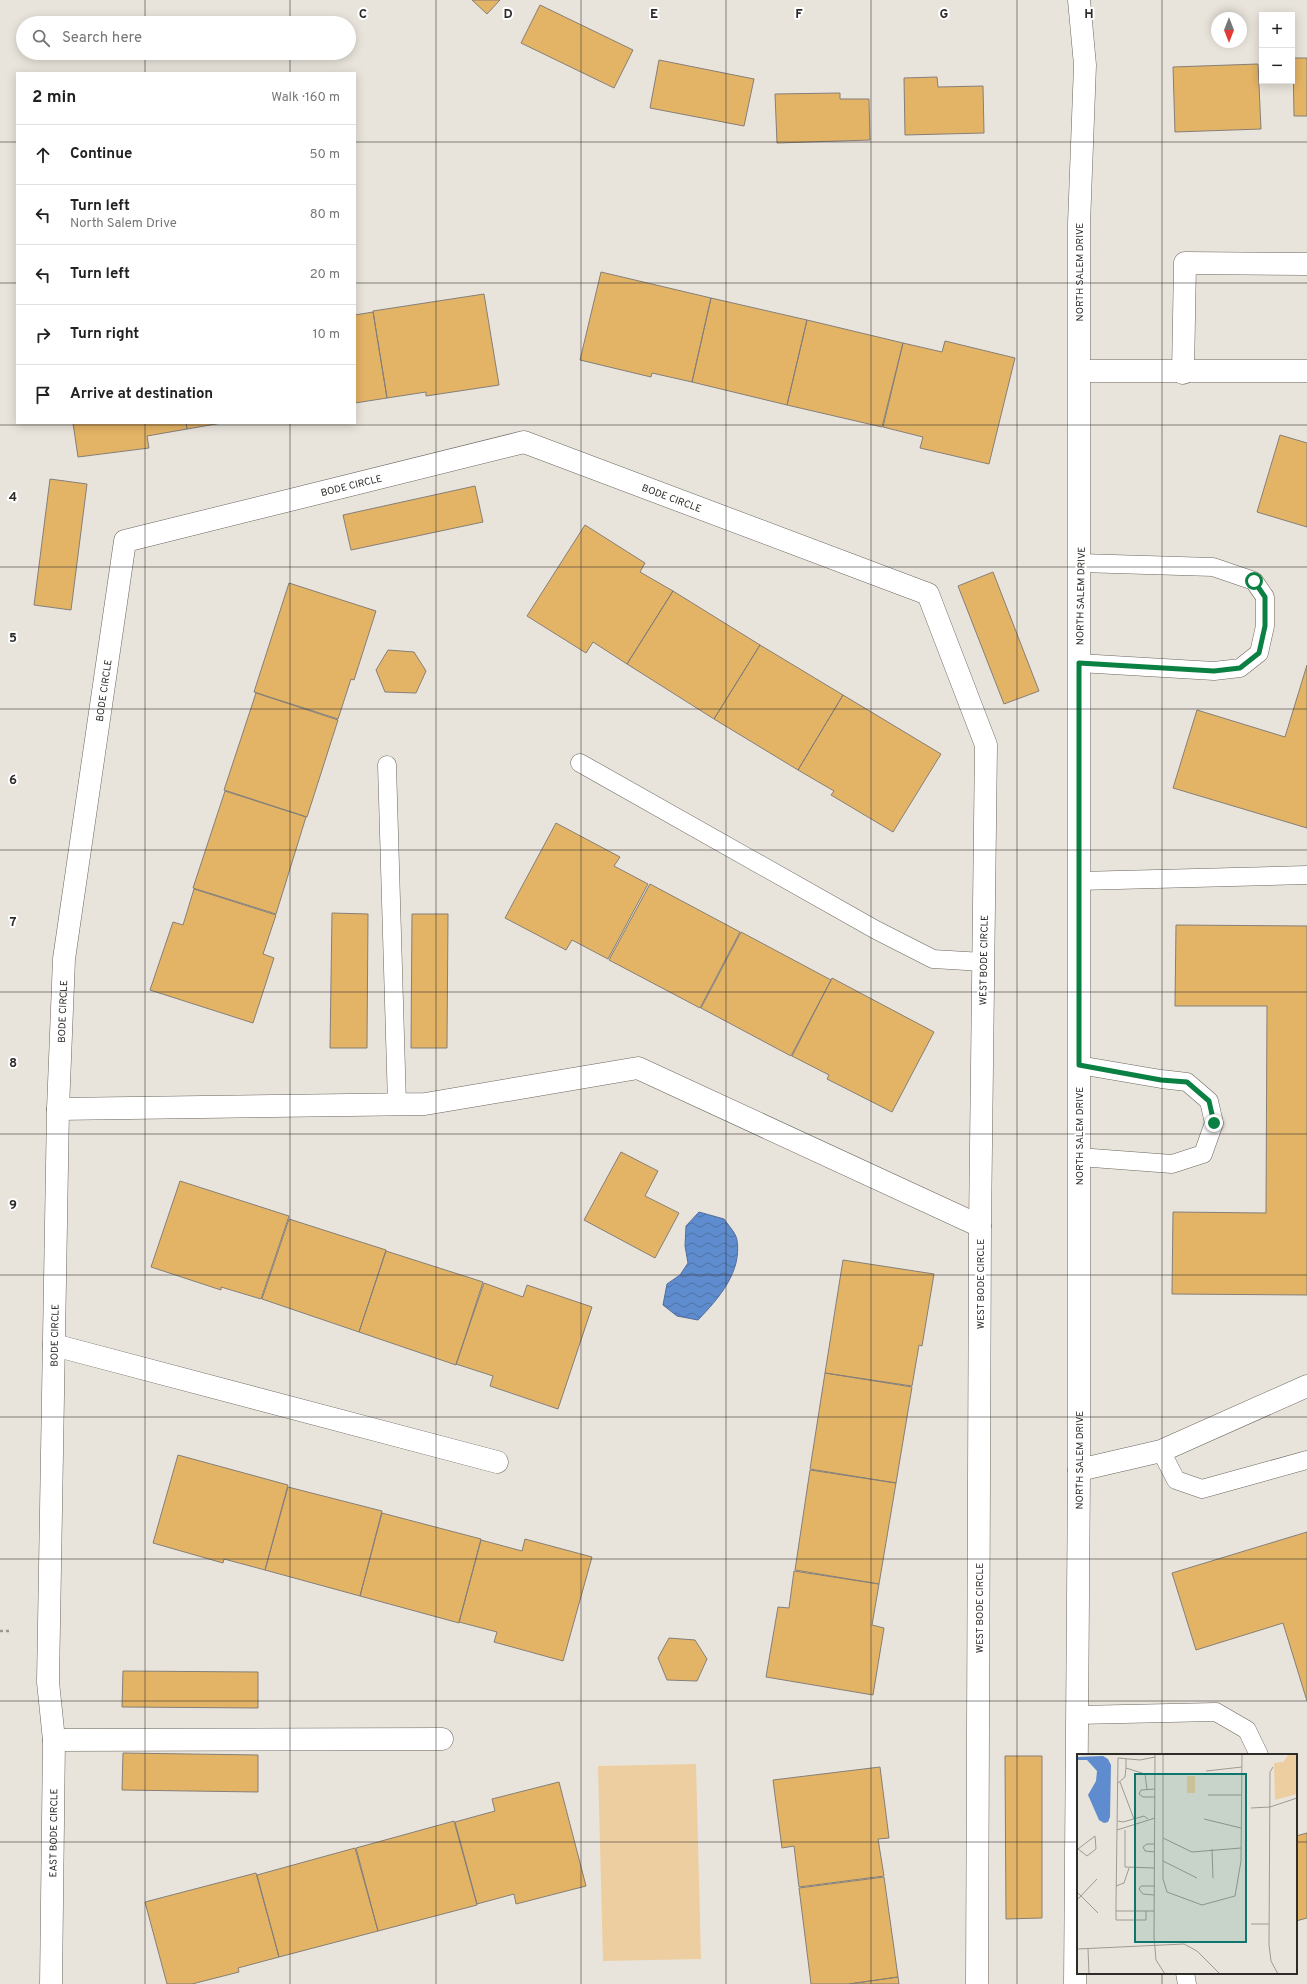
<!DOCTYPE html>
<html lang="en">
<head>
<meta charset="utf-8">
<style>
  :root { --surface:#fff; --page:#f6f6f6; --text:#222; --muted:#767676; --line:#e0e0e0 }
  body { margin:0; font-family:Overpass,sans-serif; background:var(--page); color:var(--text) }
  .controls { position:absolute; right:12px; top:12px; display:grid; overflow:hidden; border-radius:0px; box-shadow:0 2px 10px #0003 }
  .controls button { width:36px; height:36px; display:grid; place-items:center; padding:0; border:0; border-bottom:1px solid var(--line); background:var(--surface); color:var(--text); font:20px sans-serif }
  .compass { position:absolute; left:1211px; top:12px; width:36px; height:36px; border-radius:50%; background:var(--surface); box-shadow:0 2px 10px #0003; rotate:180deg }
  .stop { position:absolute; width:12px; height:12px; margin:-9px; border:3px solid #0b8043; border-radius:50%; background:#fff }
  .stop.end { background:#0b8043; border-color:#fff; box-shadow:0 1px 4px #0008 }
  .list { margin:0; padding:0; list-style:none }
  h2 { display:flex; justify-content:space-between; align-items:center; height:52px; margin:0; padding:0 16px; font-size:17px }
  h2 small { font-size:13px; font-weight:400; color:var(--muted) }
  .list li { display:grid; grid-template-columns:26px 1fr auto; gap:12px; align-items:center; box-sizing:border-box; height:60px; padding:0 16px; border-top:1px solid var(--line) }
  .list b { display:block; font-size:15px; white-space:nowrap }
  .list p { margin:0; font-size:13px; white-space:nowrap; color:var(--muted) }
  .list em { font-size:13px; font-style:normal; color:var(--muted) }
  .icon { flex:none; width:22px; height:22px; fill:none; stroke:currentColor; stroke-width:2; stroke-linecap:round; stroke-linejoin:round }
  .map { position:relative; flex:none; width:1307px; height:1984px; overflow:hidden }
  .search { position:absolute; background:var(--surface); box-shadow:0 2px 10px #0003; left:16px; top:16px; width:340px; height:44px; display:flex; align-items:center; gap:10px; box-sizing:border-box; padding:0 14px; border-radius:22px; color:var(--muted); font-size:15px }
  .panel { position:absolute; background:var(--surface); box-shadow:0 2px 10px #0003; left:16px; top:72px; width:340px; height:352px; border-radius:0px }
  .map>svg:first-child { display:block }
</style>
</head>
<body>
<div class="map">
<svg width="1307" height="1984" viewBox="0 0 1307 1984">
  <defs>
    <pattern id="water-waves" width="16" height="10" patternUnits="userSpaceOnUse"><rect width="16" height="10" fill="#5f8cce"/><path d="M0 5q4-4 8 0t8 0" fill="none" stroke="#4f73a7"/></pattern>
  </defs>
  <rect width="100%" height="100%" fill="#e9e4db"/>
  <path fill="#eccea0" d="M696 1764 701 1959 603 1961 598 1766Z"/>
  <path fill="url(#water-waves)" stroke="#506f9c" d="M699 1212 724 1219C728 1225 736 1233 737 1240 742 1272 719 1298 698 1320L677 1316 663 1305 667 1284 680 1275 688 1263 685 1246 686 1226Z"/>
  <path fill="#e4b466" stroke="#857f77" d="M472 0H500L487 14Z
    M540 5 633 50 614 88 521 43Z
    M1293 58H1307V116H1294Z
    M659 60 754 79 744 126 650 108Z
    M1258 64 1261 129 1175 132 1173 67Z
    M937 77 938 87 983 86 984 133 905 135 904 78Z
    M840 93V99H869L870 140 777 143 775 94Z
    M601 272 711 298 692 382 652 373 651 377 580 360Z
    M484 294 499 385 426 396V392L387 398 373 311Z
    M711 298 807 320 787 405 692 382Z
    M373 312 387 398 355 403V315Z
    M807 320 903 343 882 427 787 405Z
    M945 341 1015 358 989 464 920 448 923 437 883 427 903 343 942 352Z
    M73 423H186L187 429 147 436 149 448 78 457Z
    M186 423H222L187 429Z
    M1280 435 1307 443V527L1257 512Z
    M50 479 87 484 71 610 34 605Z
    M475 486 483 522 351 550 343 515Z
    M585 525 645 563 640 572 673 591 627 664 593 642 586 653 527 616Z
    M993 572 1039 691 1004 704 958 586Z
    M289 583 376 611 354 680 351 679 338 719 254 692Z
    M673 591 760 645 714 719 627 664Z
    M760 645 843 695 798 770 714 719Z
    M388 650 414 652 426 671 416 693 385 692 376 670Z
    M1307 665V828L1173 788 1197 710 1285 737Z
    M256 693 338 720 307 817 224 790Z
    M843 695 941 754 893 832 831 795 834 791 798 770Z
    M225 791 306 817 276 914 193 888Z
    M556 823 620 857 614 866 648 884 608 959 572 940 566 950 505 918Z
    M650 884 740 932 700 1008 609 960Z
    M194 889 276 915 263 954 274 958 253 1023 150 990 173 922 183 925Z
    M332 913 368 914 367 1048H330Z
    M412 914H448L447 1048H411Z
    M1176 925 1307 926V1295L1172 1294 1173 1212 1266 1213 1267 1006H1175Z
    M741 932 831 980 791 1056 701 1008Z
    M832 978 934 1032 892 1112 827 1079 829 1075 792 1056Z
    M621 1152 658 1171 645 1196 679 1213 655 1258 584 1220Z
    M180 1181 289 1216 261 1299 221 1287V1290L151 1267Z
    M289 1219 386 1250 359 1332 262 1299Z
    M386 1251 483 1282 456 1365 359 1332Z
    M843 1260 934 1274 922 1346 919 1345 912 1386 825 1373Z
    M484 1283 523 1297 527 1285 592 1307 558 1409 490 1386 493 1376 456 1364Z
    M825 1373 912 1387 896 1483 810 1469Z
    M178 1455 288 1485 265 1570 224 1559 223 1563 153 1543Z
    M810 1470 896 1483 879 1584 795 1570Z
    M288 1487 382 1511 360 1596 265 1570Z
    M382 1513 481 1539 459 1623 360 1596Z
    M1307 1532V1701L1283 1623 1196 1650 1172 1573Z
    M525 1539 592 1557 563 1661 494 1642 497 1632 459 1622 481 1540 522 1551Z
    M794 1571 879 1584 872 1625 884 1628 873 1695 766 1677 778 1607 789 1608Z
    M669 1638 695 1640 707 1659 697 1681 667 1680 658 1658Z
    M123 1671 258 1672V1708L122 1707Z
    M123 1753 258 1755V1792L122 1790Z
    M1005 1756H1042V1918L1006 1919Z
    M880 1767 889 1838 878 1839 884 1876 799 1887 794 1846 782 1848 773 1780Z
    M559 1782 586 1886 516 1904 514 1894 477 1904 455 1822 495 1811 492 1799Z
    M454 1821 477 1905 378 1931 356 1848Z
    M1307 1833V1918L1296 1921V1836Z
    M355 1848 378 1931 279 1957 257 1875Z
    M256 1873 279 1957 238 1968 239 1972 192 1984H167L145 1902Z
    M884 1877 898 1977 849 1984H811L799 1888Z
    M898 1977 899 1984H849Z"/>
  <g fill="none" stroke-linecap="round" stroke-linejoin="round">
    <defs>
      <path id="service" d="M1079 663 1214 671 1240 668 1259 653 1265 626V597L1254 581 1213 567 1080 563
        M580 763 876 930 933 959 983 962
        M387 765 397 1104
        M1079 881 1307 875
        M1079 1065 1161 1079 1187 1082 1209 1101 1214 1123 1203 1154 1172 1164 1079 1157
        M1161 1451 1176 1480 1202 1489 1307 1460
        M1077 1715 1216 1712 1247 1730 1259 1755
        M1185 1973 1187 1984"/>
      <g id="minor">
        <path d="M1081 371H1307"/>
        <path d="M1183 373 1185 263 1307 264"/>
        <path d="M58 1109 425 1104 638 1068 980 1226"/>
        <path d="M54 1345 497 1462"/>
        <path d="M1079 1470 1161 1451 1307 1386"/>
        <path d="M54 1740 442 1739"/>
        <path id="s1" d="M51 1984 54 1740 48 1682 58 1109 64 959 125 541 524 442 928 594 986 745 980 1226 977 1984"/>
      </g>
      <g id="tertiary">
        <path id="s2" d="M1075 1984 1079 1470V224L1085 65 1079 0"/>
      </g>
    </defs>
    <use href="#service" stroke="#6b665f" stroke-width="19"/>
    <use href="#minor" stroke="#6b665f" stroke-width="23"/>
    <use href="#tertiary" stroke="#6b665f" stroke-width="23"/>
    <path stroke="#9c9891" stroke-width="2.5" stroke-dasharray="3 3" stroke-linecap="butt" d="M0 1631H12"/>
    <use href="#service" stroke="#fff" stroke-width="18"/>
    <use href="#minor" stroke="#fff" stroke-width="22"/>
    <use href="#tertiary" stroke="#fff" stroke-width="22"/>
  </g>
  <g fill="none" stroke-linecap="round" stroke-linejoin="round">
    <path stroke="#0b8043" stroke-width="5" d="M1214 1123 1209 1101 1187 1082 1161 1080 1079 1065V663L1214 671 1240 668 1259 653 1265 626V597L1254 581"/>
  </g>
  <path fill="none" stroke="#2e2c28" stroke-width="1" stroke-opacity="0.55" d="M145 0V23M290 0V23M436 0V1984M581 0V1984M726 0V1984M871 0V1984M1017 0V1984M1162 0V1755M145 53V73M290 53V73M0 142H17M355 142H1307M0 283H17M355 283H1307M145 423V1984M290 423V1984M0 425H1307M0 567H1307M0 709H1307M0 850H1307M0 992H1307M0 1134H1307M0 1275H1307M0 1417H1307M0 1559H1307M0 1701H1307M0 1842H1078M1296 1842H1307M1162 1973V1984"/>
  <g text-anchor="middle" stroke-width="4" stroke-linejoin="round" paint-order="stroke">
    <g font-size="10" fill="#2e2c28" stroke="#fff">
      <text dy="4" stroke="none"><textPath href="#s2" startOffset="1712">NORTH SALEM DRIVE</textPath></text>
      <text dy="4" stroke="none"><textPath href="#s1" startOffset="1681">BODE CIRCLE</textPath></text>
      <text dy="4" stroke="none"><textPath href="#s1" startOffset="2017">BODE CIRCLE</textPath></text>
      <text transform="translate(1080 596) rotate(-89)" y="4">NORTH SALEM DRIVE</text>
      <text dy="4" stroke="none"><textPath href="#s1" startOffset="1297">BODE CIRCLE</textPath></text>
      <text transform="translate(983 960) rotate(-89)" y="4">WEST BODE CIRCLE</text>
      <text dy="4" stroke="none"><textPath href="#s1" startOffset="973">BODE CIRCLE</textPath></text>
      <text transform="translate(1079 1136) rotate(-90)" y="4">NORTH SALEM DRIVE</text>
      <text transform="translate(980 1284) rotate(-90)" y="4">WEST BODE CIRCLE</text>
      <text dy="4" stroke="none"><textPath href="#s1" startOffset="649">BODE CIRCLE</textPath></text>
      <text dy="4" stroke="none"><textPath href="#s2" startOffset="524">NORTH SALEM DRIVE</textPath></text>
      <text transform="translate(979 1608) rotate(-90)" y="4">WEST BODE CIRCLE</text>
      <text dy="4" stroke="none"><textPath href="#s1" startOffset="151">EAST BODE CIRCLE</textPath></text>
    </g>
  </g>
  <g transform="translate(1077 1754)">
    <rect width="220" height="220" fill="#e9e4db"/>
    <path d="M212 0H220V40L198 46 197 9 206 8ZM110 22H118V39H110Z" fill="#eccea0"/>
    <path d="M26 2 31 5 34 11 33 63 31 68 27 69 22 66 11 41 19 27 20 17 10 6H0V3Z" fill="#5f8cce"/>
    <path fill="none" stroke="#9e9a93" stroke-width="1" d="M78 0 77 183 79 206 88 220M86 0V125L90 138 125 151 158 142 164 107 165 0M49 5V14L68 20 70 35M196 13 193 18 192 191 194 207 201 220M129 17 165 13M43 28 57 65M41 29 48 23 49 14M131 41H164M78 43H66L62 40 64 36 78 35M174 54 193 53 220 44M127 65 164 74M41 67 46 68 67 62 71 65M40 76 78 64M48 76V113L78 114M86 84 115 98 164 94M78 90H70L66 93 68 97 78 98M0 94 10 102 19 95 18 82M1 95 18 82M135 95 136 124M86 107 120 124M39 132 47 129 52 114M0 138 21 159M77 141 66 140 62 135 64 132H78M0 146 20 125M39 157V166H69V157M77 157H39V149L41 4 63 6 78 3M174 170H192M0 195 107 190 120 197 143 220M11 195 12 220"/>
    <path fill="#0f766e" fill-opacity="0.15" stroke="#0f766e" stroke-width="2" d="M58 20H169V188H58Z"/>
    <rect width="220" height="220" fill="none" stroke="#2e2c28" stroke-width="2"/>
  </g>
  <g font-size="13" text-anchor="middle" font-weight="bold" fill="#2e2c28" stroke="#fff" stroke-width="4" stroke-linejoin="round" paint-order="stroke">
    <text x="363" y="18">C</text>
    <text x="508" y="18">D</text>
    <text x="654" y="18">E</text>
    <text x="799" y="18">F</text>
    <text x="944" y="18">G</text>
    <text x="1089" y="18">H</text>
    <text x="13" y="501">4</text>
    <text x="13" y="642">5</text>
    <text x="13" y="784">6</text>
    <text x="13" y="926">7</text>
    <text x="13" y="1067">8</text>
    <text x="13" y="1209">9</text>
  </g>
</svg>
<div class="controls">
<button>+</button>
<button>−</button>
</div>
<svg class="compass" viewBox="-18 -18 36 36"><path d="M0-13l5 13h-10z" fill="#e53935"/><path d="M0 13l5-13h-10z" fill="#767676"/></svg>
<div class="stop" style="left:1254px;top:581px"></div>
<div class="stop end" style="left:1214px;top:1123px"></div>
<div class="search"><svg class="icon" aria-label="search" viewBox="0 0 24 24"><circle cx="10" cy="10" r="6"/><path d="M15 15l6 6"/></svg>Search here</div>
<section class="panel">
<h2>2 min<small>Walk · 160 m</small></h2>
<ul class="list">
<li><svg class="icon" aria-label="ahead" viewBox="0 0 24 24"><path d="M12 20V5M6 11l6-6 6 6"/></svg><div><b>Continue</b></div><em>50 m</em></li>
<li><svg class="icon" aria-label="left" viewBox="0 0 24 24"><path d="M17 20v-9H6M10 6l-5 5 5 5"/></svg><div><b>Turn left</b><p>North Salem Drive</p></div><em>80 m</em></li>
<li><svg class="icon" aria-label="left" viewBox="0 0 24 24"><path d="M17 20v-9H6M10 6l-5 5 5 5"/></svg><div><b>Turn left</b></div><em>20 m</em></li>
<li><svg class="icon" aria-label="right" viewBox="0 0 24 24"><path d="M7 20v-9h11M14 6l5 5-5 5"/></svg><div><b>Turn right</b></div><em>10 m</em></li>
<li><svg class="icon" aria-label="arrive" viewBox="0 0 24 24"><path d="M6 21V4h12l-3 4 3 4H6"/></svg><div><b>Arrive at destination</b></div></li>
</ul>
</section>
</div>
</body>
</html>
